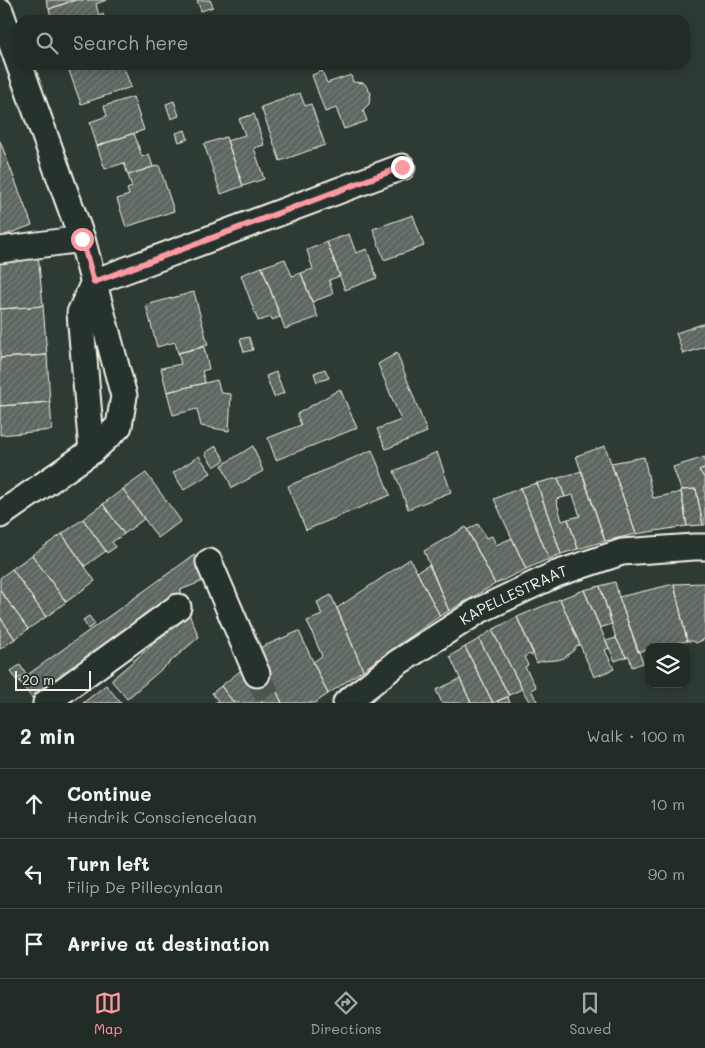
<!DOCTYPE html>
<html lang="en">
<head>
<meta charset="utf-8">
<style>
  :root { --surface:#222c27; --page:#2e3833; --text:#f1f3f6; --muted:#a2a7a7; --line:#3f4844; --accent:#ff9aa2 }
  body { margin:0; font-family:Mali,sans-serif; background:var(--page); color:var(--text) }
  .controls { position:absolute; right:15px; bottom:15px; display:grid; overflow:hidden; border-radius:10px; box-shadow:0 2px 12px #0003 }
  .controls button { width:45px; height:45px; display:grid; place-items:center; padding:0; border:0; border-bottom:1px solid var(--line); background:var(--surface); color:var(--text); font:25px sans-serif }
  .scale { position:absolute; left:15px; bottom:12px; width:76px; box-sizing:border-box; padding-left:5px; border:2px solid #f4f1e8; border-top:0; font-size:14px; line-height:18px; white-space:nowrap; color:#f4f1e8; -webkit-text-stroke:4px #26332d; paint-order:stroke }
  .stop { position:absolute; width:15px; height:15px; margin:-11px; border:4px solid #ff9aa2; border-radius:50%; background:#fff }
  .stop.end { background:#ff9aa2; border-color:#fff; box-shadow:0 1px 5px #0008 }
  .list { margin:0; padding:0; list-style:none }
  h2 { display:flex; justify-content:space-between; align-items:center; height:65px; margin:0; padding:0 20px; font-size:21px }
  h2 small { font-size:16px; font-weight:400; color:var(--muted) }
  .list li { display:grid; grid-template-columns:32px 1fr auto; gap:15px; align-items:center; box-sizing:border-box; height:70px; padding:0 20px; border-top:1px solid var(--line) }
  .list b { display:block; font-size:19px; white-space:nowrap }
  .list p { margin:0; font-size:16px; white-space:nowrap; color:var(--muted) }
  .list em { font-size:16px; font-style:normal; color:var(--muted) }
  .icon { flex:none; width:28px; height:28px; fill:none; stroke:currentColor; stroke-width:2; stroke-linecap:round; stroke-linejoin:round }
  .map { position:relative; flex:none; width:705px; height:703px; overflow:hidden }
  .search { position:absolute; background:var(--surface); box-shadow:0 2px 12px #0003; left:15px; right:15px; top:15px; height:55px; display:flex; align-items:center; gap:12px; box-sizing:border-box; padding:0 18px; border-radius:15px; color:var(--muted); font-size:19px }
  .sheet { height:275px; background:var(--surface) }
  nav { display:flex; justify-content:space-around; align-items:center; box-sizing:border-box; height:70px; border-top:1px solid var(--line); background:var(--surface); font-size:14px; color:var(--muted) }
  nav a { display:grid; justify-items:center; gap:2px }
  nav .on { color:var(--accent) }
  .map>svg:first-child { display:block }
</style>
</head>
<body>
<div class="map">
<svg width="705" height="703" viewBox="0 0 705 703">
  <defs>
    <pattern id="building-hatch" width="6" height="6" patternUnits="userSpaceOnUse" patternTransform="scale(1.25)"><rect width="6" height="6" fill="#5c655e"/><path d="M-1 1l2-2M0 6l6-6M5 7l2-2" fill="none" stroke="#747c75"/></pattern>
  </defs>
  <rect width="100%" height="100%" fill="#2e3b34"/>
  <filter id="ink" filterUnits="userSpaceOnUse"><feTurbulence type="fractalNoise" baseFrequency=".02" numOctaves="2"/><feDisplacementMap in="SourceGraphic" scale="10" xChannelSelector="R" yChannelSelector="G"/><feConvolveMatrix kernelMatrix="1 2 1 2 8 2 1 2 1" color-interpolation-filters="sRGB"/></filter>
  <g filter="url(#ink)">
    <path fill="url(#building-hatch)" stroke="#f4f1e8" d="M46 0H75L49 9Z
      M75 0H106L96 4 99 16 103 14 105 20H52L49 9Z
      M197 0H210L213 7 201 11Z
      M67 65H123L131 87 81 104Z
      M322 71 327 83 351 75 353 82 364 83 371 93 369 104 363 110 367 121 344 129 336 108 325 112 312 75Z
      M300 93 305 106 311 104 325 145 280 161 261 107Z
      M133 97 144 130 97 146 90 122 107 116 104 106Z
      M174 101 179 116 171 119 166 104Z
      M254 114 264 145 254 148 264 179 243 186 227 141 245 135 239 119Z
      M185 130 188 139 179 142 176 133Z
      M134 133 142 157 149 154 153 167 128 175 124 163 105 169 97 146Z
      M226 137 243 186 221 194 204 144Z
      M0 141 32 225 0 237Z
      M159 165 174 211 126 227 117 199 129 195 127 189 132 187 128 175Z
      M413 215 424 246 384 260 373 229Z
      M349 234 356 253 367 249 377 278 345 290 327 242Z
      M327 242 340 276 329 280 333 294 312 302 301 273 313 269 307 250Z
      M38 254 43 306 0 309V257Z
      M285 259 292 276 301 273 318 317 285 329 262 267Z
      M262 267 280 317 272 320 271 317 258 321 241 275Z
      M194 292 208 345 178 353 175 342 157 347 146 305Z
      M43 306 47 355 0 358V309Z
      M705 323V347L683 354 676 333Z
      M249 337 253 350 244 352 240 339Z
      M204 347 209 369 202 371 205 383 167 392 161 368 181 364 178 353Z
      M397 353 427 432 386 449 377 429 401 420 378 364Z
      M47 355 50 402 0 406V358Z
      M325 369 329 378 317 382 314 373Z
      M276 372 284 393 274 397 266 376Z
      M217 380 221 393 231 394 229 431 201 426 197 409 173 415 167 392Z
      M340 389 357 428 276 460 268 438 301 425 297 414Z
      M50 402 52 430 0 435V406Z
      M216 446 225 460 214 467 205 453Z
      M253 446 263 471 232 488 222 465Z
      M605 446 636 534 605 541 576 456Z
      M372 450 390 495 306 530 288 486Z
      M437 452 451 492 408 509 394 471Z
      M199 456 211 473 184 490 173 473Z
      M644 457 653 498 681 492 687 526 636 534 611 463Z
      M705 457V468L699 470 705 479V525H703L696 489 681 490 673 467Z
      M705 468V479L699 470Z
      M582 471 605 541 578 549 568 519 580 516 573 495 565 497 558 478Z
      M146 473 181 521 158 538 123 489Z
      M558 478 565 497 556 499 562 521 568 519 578 549 561 554 537 483Z
      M537 483 561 554 549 559 520 488Z
      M520 488 549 559 526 569 494 499Z
      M123 489 144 519 124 534 103 504Z
      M696 489 703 525 687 526 681 490Z
      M103 504 124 534 112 542 116 547 107 553 83 519Z
      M83 519 106 551 85 566 62 534Z
      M478 524 486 538 492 536 496 545 512 538 526 569 495 584 467 530Z
      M466 527 495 584 449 611 424 551Z
      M62 534 95 581 66 602 32 555Z
      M32 555 66 602 46 617 12 569Z
      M194 555 206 580 180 590 182 593 32 698 19 681Z
      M410 559 440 616 363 670 337 608Z
      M429 565 449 611 440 616 417 572Z
      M12 569 46 617 28 629 0 590V578Z
      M615 582 619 597 643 663 632 667 629 656 626 657 616 638 600 586Z
      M705 583V639L696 643 693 641H687L674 584Z
      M674 584 687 641 677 643 678 647H649V655H647L646 650 638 652 619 597Z
      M600 586 612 624 600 628 584 590Z
      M0 590 28 629 15 639 0 617Z
      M584 590 609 648 605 650 614 669 594 677 560 599Z
      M331 595 363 670 328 694 313 662 322 656 307 621 322 615 317 602Z
      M560 599 580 645 576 646 574 650 564 658 557 660 542 661 537 663 517 617Z
      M189 614 199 637 127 699 111 680Z
      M89 616 95 624 88 629 83 620Z
      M0 617 15 639 0 649Z
      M517 617 534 654 531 656 529 654 524 657 528 665 525 667 536 687 531 690 537 701 534 703H530L522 689 492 630Z
      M492 630 522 689 509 695 479 639Z
      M299 631 328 694 315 703H282L257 649Z
      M616 638 626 657 615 661 606 641Z
      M479 639 509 696 493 703 465 647Z
      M465 647 493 703H471L450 656Z
      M20 665 26 674 16 680 11 671Z
      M244 668 247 681 263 703H234L221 686Z
      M266 668 282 703H263L247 681Z
      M460 679 471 703H442L436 690Z
      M106 685 121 703H83Z
      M221 686 234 703H215L218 701 212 693Z
      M508 697 510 703H498L497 701Z"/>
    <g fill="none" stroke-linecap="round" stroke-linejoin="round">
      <path stroke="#4c564f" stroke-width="25" stroke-dasharray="25 12" stroke-linecap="butt" d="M257 674 271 703"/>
      <defs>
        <g id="minor">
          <path d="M0 11 82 239 124 396 119 426 92 451 80 313 94 282"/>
          <path d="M0 250 82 239"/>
          <path d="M94 282 402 167"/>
          <path d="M0 515 92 451"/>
          <path d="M209 562 257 674"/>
          <path d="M46 703 178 607"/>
          <path id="s1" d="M346 703 397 663 478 611 556 574 622 552 694 547H705"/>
        </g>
      </defs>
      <use href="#minor" stroke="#f4f1e8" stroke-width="29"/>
      <use href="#minor" stroke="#26332d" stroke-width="25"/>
    </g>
  </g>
  <g fill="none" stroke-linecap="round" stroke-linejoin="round" filter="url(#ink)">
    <path stroke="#ff9aa2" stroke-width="6" d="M82 239 94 282 402 167"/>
  </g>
  <g text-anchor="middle" stroke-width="4.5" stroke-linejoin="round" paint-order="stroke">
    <g font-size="15" fill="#f4f1e8" stroke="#26332d">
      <text dy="5" stroke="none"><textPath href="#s1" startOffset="200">KAPELLESTRAAT</textPath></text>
    </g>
  </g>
</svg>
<div class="controls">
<button><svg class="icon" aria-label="layers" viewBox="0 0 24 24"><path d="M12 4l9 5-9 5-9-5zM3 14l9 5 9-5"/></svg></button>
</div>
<div class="scale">20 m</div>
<div class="stop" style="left:82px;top:239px"></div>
<div class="stop end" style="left:402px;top:167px"></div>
<div class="search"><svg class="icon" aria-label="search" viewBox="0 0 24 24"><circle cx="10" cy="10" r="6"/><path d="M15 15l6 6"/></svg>Search here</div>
</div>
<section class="sheet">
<h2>2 min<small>Walk · 100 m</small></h2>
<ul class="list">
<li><svg class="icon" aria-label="ahead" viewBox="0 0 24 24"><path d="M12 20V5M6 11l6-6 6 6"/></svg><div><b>Continue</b><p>Hendrik Consciencelaan</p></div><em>10 m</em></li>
<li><svg class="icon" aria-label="left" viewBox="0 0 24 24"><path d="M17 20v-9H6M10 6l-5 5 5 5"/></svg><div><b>Turn left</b><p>Filip De Pillecynlaan</p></div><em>90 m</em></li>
<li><svg class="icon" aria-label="arrive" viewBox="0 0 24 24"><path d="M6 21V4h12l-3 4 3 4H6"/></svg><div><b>Arrive at destination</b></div></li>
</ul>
</section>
<nav>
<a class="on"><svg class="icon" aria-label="map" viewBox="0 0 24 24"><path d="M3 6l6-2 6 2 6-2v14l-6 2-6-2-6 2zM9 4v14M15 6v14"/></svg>Map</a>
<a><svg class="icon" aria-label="directions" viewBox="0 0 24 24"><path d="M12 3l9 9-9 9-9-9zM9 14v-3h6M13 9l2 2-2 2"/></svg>Directions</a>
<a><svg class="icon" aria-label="saved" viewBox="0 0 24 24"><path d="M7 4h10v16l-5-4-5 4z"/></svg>Saved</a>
</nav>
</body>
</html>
